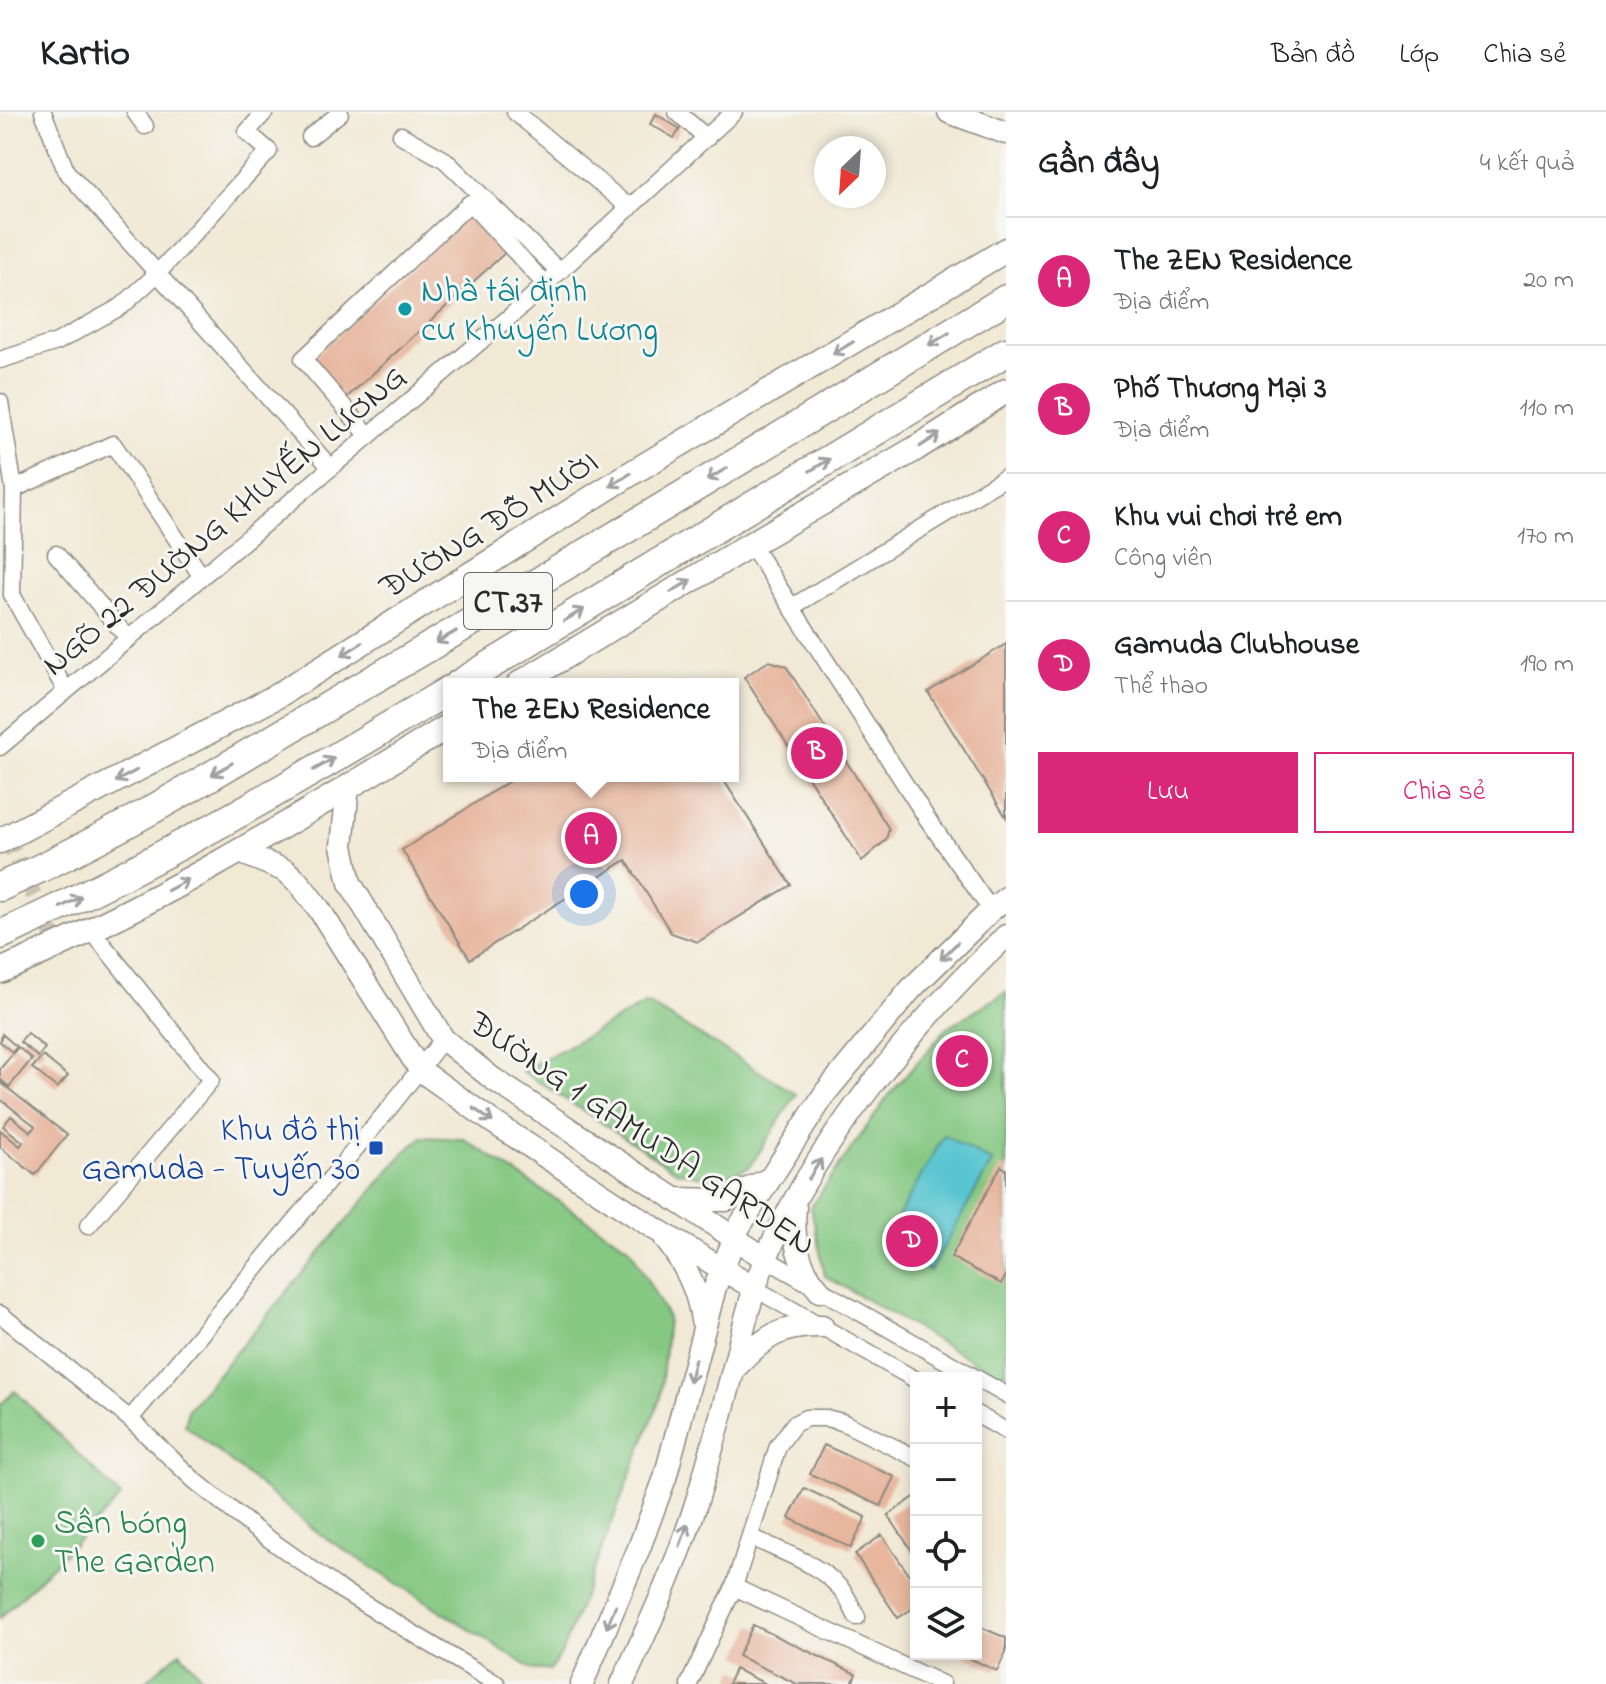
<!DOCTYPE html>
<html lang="vi">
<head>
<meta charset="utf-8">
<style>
  :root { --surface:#fff; --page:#f6f6f6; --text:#202124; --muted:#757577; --line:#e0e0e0; --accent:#db2777 }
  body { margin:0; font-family:"Indie Flower",sans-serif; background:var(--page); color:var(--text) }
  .controls { position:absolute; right:24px; bottom:24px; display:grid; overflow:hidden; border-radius:0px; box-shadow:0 4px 12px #0003 }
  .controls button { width:72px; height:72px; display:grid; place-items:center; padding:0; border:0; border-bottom:2px solid var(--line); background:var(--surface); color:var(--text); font:40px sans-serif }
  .compass { position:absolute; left:814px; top:24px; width:72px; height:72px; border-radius:50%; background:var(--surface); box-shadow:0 4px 12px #0003; rotate:205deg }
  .you { position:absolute; left:584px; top:782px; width:28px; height:28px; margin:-20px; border:6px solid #fff; border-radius:50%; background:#1a73e8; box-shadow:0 0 0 12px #1a73e833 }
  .badge { display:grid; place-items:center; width:52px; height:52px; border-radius:50%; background:var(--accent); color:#fff; font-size:26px; font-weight:700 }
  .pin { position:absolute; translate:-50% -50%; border:4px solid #fff; box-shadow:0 2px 8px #0006 }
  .popup { position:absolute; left:443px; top:566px; width:296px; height:104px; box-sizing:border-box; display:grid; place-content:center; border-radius:0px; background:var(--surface); filter:drop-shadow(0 2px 6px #0005); font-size:26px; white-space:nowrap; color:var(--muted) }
  .popup b { font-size:30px; color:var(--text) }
  .popup::after { content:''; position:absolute; left:50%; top:100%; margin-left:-16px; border:16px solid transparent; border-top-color:var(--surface) }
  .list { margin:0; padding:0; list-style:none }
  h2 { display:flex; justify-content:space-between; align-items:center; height:104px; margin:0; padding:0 32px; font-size:34px }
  h2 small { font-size:26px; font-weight:400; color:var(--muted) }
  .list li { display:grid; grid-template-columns:52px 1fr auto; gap:24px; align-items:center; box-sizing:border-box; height:128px; padding:0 32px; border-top:2px solid var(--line) }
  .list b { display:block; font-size:30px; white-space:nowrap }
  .list p { margin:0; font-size:26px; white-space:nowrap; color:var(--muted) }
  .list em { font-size:26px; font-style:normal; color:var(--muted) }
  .actions { display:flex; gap:16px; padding:24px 32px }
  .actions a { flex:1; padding:18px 0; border:2px solid var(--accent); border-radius:0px; text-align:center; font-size:28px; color:var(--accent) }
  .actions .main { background:var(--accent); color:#fff }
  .icon { flex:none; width:44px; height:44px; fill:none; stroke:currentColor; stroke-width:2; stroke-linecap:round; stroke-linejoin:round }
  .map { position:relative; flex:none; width:1006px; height:1572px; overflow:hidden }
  header { display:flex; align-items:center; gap:48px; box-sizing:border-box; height:112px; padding:0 40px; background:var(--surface); border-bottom:2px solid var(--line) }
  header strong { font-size:38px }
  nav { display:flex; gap:44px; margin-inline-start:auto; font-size:28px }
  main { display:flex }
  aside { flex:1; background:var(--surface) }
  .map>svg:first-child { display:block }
</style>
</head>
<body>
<header>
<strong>Kartio</strong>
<nav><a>Bản đồ</a><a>Lớp</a><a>Chia sẻ</a></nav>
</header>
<main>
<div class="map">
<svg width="1006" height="1572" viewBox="0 0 1006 1572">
  <rect width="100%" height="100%" fill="#f6f6f2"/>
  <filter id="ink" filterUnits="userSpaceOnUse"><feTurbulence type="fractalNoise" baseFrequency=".0125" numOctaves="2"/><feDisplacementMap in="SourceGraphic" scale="16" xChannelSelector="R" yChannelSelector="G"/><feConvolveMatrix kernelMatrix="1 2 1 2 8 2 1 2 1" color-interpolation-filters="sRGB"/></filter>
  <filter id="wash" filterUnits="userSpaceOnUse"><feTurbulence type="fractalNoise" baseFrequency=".006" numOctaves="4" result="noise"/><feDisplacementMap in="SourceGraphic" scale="32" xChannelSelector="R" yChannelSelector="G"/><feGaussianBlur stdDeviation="1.8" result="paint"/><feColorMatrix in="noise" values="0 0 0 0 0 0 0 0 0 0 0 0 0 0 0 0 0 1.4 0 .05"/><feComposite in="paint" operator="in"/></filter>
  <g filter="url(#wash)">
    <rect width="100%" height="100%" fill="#f2e9d5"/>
    <path fill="#85c882" stroke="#587a56" stroke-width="2" d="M1006 880V1268L825 1164 811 1095 889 983 947 916Z
      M647 891 796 982 750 1055 714 1068 676 1059 522 959Z
      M422 1025 464 1027 630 1136 668 1206 660 1287 561 1542 550 1558H534L321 1423 185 1313 188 1297 403 1042Z
      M15 1279 121 1385 0 1506V1293Z
      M180 1540 208 1572H142Z"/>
    <path fill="#58c5d0" stroke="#42787e" stroke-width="2" d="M944 1023 992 1050 930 1159 882 1133Z"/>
    <g id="blocks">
      <path fill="#e7b69d" d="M656 2 680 17 674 26 650 12Z
        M471 101 507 139 345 287 310 249Z
        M1006 532V705L928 580Z
        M769 549 786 554 889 717 886 728 862 749 744 565Z
        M517 664H721L791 773 698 830 671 821 626 748 470 847 402 738Z
        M27 921 45 936 38 945 20 930Z
        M2 922 17 935 12 940 0 930Z
        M18 935 32 947 9 975 0 967V957Z
        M43 944 68 964 57 976 32 956Z
        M0 970 67 1023 35 1063 0 1035V1018L20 1034 23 1030 3 1014 11 1004 31 1020 35 1014 0 987Z
        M1001 1054 1006 1057V1164L1001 1172 951 1145Z
        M824 1333 895 1365 881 1394 810 1362Z
        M804 1376 866 1405 851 1436 789 1406Z
        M916 1384V1445L888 1403Z
        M882 1423 916 1473V1494L898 1506 855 1442Z
        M753 1513 856 1562 852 1572H797L738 1544Z
        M976 1513 1006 1526V1540L997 1559 960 1542H976Z
        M735 1557 766 1572H728Z"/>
    </g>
  </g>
  <g filter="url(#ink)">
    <use href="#blocks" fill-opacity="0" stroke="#8e8a80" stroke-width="2"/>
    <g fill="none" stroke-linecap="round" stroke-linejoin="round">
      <path stroke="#cac3b3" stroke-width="16" stroke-dasharray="16 8" stroke-linecap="butt" d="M7 726 58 835"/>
      <defs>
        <path id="street" d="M43 0 66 59 331 356
          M135 0 145 14
          M515 0 630 96
          M677 0 707 26
          M401 23 445 48 559 159
          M310 25 340 1 338 0
          M0 248 57 230 122 194 156 163 269 39 247 20 265 0
          M0 290 14 377 12 483 66 579
          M369 324 303 247 470 91 545 172
          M14 377 113 332 202 465
          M751 432 926 705 991 798
          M56 442 129 527
          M792 495 1006 365
          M0 635 513 202 734 0
          M88 1114 211 968 92 819
          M766 1147 1006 1283
          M754 1176 916 1268
          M0 1202 130 1307 194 1368 255 1417 341 1478 497 1572
          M976 1302 1006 1319
          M130 1307 391 994 443 927
          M751 1425C781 1440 819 1451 841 1477 848 1485 852 1496 857 1505
          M734 1475 942 1572
          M689 1572 734 1475 778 1334 794 1312 806 1306H826L842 1310 916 1346"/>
        <path id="secondary" d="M949 0 1006 21
          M348 675 342 734 350 771 443 927 493 967 766 1147
          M240 740 286 759 299 771 319 797 420 958 493 1010 657 1118 754 1176
          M674 1087 726 1088 767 1068
          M795 1095C792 1127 798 1155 820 1179
          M666 1128C685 1152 698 1178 702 1208
          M736 1255C764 1225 780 1213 822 1214
          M582 1572 639 1436 665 1366 715 1175 739 1115 826 980 911 877 991 798 1006 786
          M622 1572C651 1509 682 1442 701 1375 713 1333 725 1290 736 1247 744 1213 752 1180 765 1148 814 1033 916 909 1006 824"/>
        <path id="primary" d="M519 572 751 432 915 337 1006 279
          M0 729 277 584 630 362 1006 138
          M0 859C158 793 303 703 449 614"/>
        <path id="highway" d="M459 572 1006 240
          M0 775C127 718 245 643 364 573 580 447 793 316 1006 187
          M0 823C155 753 303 666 449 578"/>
      </defs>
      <use href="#street" stroke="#8e8a80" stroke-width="19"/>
      <use href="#secondary" stroke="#8e8a80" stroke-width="25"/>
      <use href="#primary" stroke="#8e8a80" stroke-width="27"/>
      <use href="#highway" stroke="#8e8a80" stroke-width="31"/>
      <use href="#street" stroke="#fff" stroke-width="16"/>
      <use href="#secondary" stroke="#fff" stroke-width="22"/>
      <use href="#primary" stroke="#fff" stroke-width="24"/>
      <use href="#highway" stroke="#fff" stroke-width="28"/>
    </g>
    <defs><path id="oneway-shaft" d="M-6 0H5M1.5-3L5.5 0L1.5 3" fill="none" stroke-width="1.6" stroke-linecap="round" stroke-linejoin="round" transform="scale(2)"/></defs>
    <g stroke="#a0a0a0">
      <use href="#oneway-shaft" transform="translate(939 227) rotate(149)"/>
      <use href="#oneway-shaft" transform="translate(843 236) rotate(149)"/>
      <use href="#oneway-shaft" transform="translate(930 328) rotate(-33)"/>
      <use href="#oneway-shaft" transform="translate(820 353) rotate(-31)"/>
      <use href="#oneway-shaft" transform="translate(717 362) rotate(149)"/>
      <use href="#oneway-shaft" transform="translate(620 368) rotate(148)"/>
      <use href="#oneway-shaft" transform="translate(681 474) rotate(-31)"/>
      <use href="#oneway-shaft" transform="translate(574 503) rotate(-31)"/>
      <use href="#oneway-shaft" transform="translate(446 525) rotate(150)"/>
      <use href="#oneway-shaft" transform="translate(352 537) rotate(148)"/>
      <use href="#oneway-shaft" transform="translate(324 652) rotate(-30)"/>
      <use href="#oneway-shaft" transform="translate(222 657) rotate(149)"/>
      <use href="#oneway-shaft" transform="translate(126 664) rotate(152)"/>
      <use href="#oneway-shaft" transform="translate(178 773) rotate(-28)"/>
      <use href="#oneway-shaft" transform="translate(71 790) rotate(-27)"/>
      <use href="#oneway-shaft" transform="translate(949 839) rotate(135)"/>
      <use href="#oneway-shaft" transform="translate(483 1003) rotate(35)"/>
      <use href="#oneway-shaft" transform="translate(815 1057) rotate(-57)"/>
      <use href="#oneway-shaft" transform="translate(692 1259) rotate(104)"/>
      <use href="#oneway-shaft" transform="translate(684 1423) rotate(-70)"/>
      <use href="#oneway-shaft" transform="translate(611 1505) rotate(112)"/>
    </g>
  </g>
  <circle fill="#0f9aa8" stroke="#f6f6f2" stroke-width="3" cx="405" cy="197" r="8"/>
  <rect fill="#1a4fb4" stroke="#f6f6f2" stroke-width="3" x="368" y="1028" width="16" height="16" rx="4"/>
  <circle fill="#2e9e5b" stroke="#f6f6f2" stroke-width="3" cx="38" cy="1429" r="8"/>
  <g text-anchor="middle" stroke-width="6" stroke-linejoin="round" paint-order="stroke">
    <rect fill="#f6f6f2" stroke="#686867" stroke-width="2" x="464" y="461" width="88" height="56" rx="6"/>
    <g font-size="32" font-weight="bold" fill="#2b2b2b">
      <text x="508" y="500">CT.37</text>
    </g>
    <g font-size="34" fill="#0d838f" stroke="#f6f6f2" text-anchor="start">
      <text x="421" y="189">Nhà tái định<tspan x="421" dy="39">cư Khuyến Lương</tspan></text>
    </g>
    <g font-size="34" fill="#2b2b2b" stroke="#f6f6f2">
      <text transform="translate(223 407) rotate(-40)" y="12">NGÕ 22 ĐƯỜNG KHUYẾN LƯƠNG</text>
      <text transform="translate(488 411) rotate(-32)" y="12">ĐƯỜNG ĐỖ MƯỜI</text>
      <text transform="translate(643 1020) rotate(34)" y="12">ĐƯỜNG 1 GAMUDA GARDEN</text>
    </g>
    <g font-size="34" fill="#164399" stroke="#f6f6f2" text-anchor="end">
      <text x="360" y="1028">Khu đô thị<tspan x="360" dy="39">Gamuda - Tuyến 30</tspan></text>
    </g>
    <g font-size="34" fill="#27864d" stroke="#f6f6f2" text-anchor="start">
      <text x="54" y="1421">Sân bóng<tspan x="54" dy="39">The Garden</tspan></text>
    </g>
  </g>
</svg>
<div class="controls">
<button>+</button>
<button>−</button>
<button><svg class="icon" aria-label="locate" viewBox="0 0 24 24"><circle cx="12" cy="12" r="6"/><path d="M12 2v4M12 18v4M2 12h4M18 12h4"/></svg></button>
<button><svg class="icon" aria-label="layers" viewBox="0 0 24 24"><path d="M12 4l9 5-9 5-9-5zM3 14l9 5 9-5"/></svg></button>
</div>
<svg class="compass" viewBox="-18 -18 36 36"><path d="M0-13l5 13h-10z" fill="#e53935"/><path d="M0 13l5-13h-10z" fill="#757577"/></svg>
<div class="you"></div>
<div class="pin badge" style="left:591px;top:726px">A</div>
<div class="popup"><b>The ZEN Residence</b>Địa điểm</div>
<div class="pin badge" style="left:817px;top:641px">B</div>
<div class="pin badge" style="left:962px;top:949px">C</div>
<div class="pin badge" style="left:912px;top:1129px">D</div>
</div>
<aside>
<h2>Gần đây<small>4 kết quả</small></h2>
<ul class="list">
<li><span class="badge">A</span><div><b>The ZEN Residence</b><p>Địa điểm</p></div><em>20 m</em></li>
<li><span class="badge">B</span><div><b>Phố Thương Mại 3</b><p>Địa điểm</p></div><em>110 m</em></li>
<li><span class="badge">C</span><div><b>Khu vui chơi trẻ em</b><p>Công viên</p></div><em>170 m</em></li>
<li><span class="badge">D</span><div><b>Gamuda Clubhouse</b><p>Thể thao</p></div><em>190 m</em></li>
</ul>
<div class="actions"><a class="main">Lưu</a><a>Chia sẻ</a></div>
</aside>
</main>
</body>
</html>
